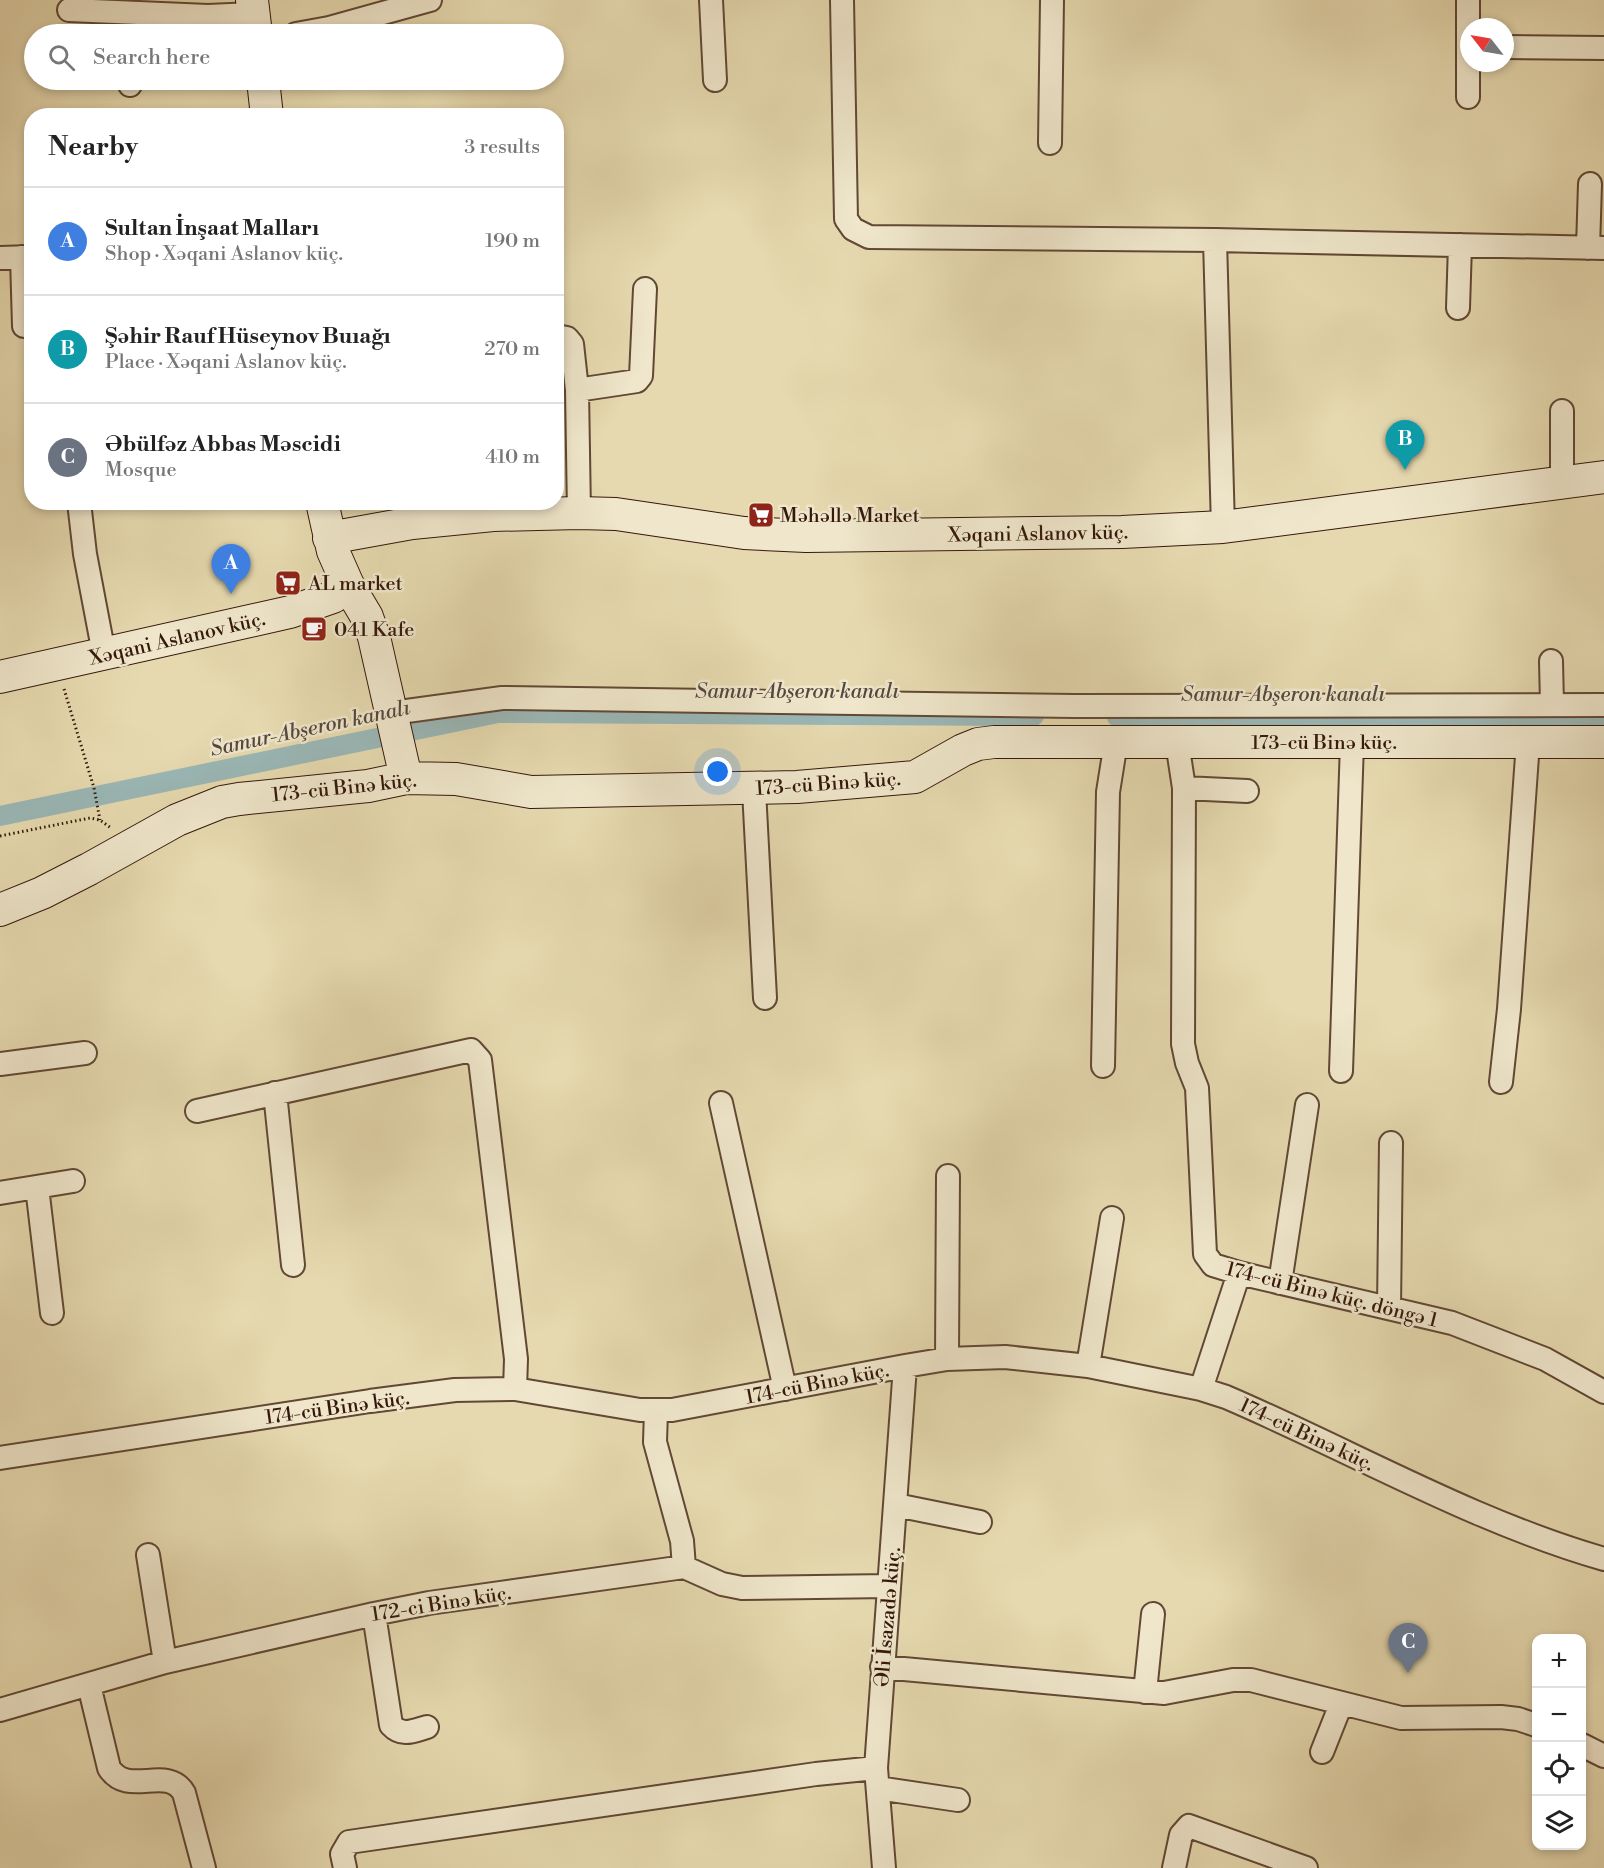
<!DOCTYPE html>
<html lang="en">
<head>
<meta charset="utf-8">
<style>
  :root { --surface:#fff; --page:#f2f2f2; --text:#222; --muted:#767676; --line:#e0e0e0; --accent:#0b8043 }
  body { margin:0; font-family:"Libre Bodoni",serif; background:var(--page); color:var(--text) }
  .controls { position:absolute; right:18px; bottom:18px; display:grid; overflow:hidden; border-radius:12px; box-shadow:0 3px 9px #0003 }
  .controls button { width:54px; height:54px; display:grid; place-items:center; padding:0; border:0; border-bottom:2px solid var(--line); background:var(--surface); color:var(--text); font:30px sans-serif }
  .compass { position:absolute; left:1460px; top:18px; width:54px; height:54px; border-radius:50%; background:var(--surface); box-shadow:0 3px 9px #0003; rotate:301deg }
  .you { position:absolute; left:718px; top:772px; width:21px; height:21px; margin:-15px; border:4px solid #fff; border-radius:50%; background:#1a73e8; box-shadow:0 0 0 9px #1a73e833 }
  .badge { display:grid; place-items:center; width:39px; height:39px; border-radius:50%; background:var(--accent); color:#fff; font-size:20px; font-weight:700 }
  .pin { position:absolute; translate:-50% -50px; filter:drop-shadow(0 2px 3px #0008) }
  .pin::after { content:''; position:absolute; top:32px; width:21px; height:18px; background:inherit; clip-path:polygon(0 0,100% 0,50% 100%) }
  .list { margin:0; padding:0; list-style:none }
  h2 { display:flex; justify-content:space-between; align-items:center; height:78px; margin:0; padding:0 24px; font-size:26px }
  h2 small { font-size:20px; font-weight:400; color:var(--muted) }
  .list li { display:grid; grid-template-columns:39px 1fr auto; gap:18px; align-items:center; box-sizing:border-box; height:108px; padding:0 24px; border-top:2px solid var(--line) }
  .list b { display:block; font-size:22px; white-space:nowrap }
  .list p { margin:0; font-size:20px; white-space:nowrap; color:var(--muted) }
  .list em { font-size:20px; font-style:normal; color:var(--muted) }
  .icon { flex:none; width:33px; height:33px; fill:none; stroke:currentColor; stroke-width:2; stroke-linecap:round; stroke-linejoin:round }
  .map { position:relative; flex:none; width:1604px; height:1868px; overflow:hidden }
  .search { position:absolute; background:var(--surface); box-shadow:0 3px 9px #0003; left:24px; top:24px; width:540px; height:66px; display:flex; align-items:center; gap:15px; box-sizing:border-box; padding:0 21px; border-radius:33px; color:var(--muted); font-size:22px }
  .panel { position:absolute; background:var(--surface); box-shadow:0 3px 9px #0003; left:24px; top:108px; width:540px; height:402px; border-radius:24px }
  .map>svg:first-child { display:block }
</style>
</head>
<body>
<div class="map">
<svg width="1604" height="1868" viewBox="0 0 1604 1868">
  <rect width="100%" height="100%" fill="#e6d9af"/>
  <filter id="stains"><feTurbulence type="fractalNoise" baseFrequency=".00333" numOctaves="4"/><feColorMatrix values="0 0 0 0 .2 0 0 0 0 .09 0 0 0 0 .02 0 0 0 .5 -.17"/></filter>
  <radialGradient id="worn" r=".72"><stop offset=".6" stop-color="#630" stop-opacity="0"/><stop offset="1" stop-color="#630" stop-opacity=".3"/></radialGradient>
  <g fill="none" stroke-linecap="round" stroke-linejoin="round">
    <path stroke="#9ab7b6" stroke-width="20" d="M1117 717 1604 720
      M0 816 498 713 1034 716"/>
    <defs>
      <path id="street" d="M711 0 715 80
        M842 0 846 219 853 229 869 237 1215 240 1604 248
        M1468 0V97
        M69 10 208 16 253 14
        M128 13 129 34
        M296 34 329 28 430 0
        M1505 47 1604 48
        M130 80V85
        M1050 143 1052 0
        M1215 240 1223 527
        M1588 248 1590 184
        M22 257 24 326
        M0 258 32 257
        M1458 308 1460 245
        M556 336 567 338 572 344 577 390 579 513
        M577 390 637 381 641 376 645 289
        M1562 483V411
        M79 502 85 554 104 654
        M1551 661 1552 704
        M392 713 502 698 1075 706 1604 705
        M1177 742 1184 788 1183 1044 1187 1063 1197 1088 1205 1254 1213 1265 1239 1273 1452 1323 1545 1359 1604 1392
        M1184 788 1247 791
        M754 790 765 998
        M0 1064 85 1053
        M1103 1066 1108 792 1116 742
        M1341 1071 1352 743
        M1501 1082 1509 1009 1528 742
        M275 1093 293 1265
        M721 1103 785 1389
        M197 1111 471 1050 480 1060 516 1359 515 1389
        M37 1187 52 1313
        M0 1193 73 1181
        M1280 1283 1307 1105
        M1389 1308 1391 1143
        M947 1359 948 1176
        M1088 1366 1112 1218
        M1201 1389 1239 1273
        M656 1411 655 1442 682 1541 684 1567
        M0 1458 370 1401 455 1390 515 1389 640 1410H672L905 1366 947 1359 1005 1357 1088 1366 1201 1389 1226 1397C1352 1451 1472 1521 1604 1559
        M896 1505 980 1522
        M148 1555 165 1662
        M374 1614 391 1725C402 1737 413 1731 427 1727
        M882 1667 1164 1693 1233 1680H1251L1401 1718 1501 1717 1518 1719 1536 1725
        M89 1685 109 1768C128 1798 167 1764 184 1793L204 1868
        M1145 1692 1153 1614
        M0 1710 165 1662 374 1614 429 1603 684 1567 722 1584 742 1588 889 1586
        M1582 1745 1604 1756
        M1322 1752 1341 1704
        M878 1788 958 1800
        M345 1868 342 1854 349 1842 816 1774 876 1768
        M884 1868 876 1768 905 1366
        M1174 1868 1181 1835 1189 1826 1306 1868"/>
      <path id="secondary" d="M252 0 256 34
        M263 80 267 116
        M322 502 333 551 348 585 367 617 374 637 406 778
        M329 538 412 523 493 515 579 513 616 514 744 533 806 536 1122 532 1223 527 1604 477
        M0 677 290 612 333 597 348 585
        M0 910 42 893 89 869 177 820 222 802 239 799 368 786 406 778 456 779 531 792 797 787 915 777 963 750 978 744 994 742H1604"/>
    </defs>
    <use href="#street" stroke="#614835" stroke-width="26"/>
    <use href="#secondary" stroke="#35180c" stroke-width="34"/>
    <path stroke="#35180c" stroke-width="3" stroke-dasharray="1.5 3" stroke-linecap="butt" d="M64 689 94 788 100 820
      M0 836 90 818 100 820 111 828"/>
    <use href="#street" stroke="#efe6cb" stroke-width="22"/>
    <use href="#secondary" stroke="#efe6cb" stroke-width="32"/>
  </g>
  <defs>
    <symbol id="supermarket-square" viewBox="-11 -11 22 22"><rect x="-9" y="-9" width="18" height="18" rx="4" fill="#8f2418" stroke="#efe6cb"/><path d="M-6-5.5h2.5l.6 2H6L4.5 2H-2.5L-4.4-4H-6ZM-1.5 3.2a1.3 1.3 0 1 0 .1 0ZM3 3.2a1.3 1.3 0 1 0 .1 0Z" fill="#fff"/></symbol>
    <symbol id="cafe-square" viewBox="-11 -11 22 22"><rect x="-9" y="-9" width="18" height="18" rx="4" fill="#8f2418" stroke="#efe6cb"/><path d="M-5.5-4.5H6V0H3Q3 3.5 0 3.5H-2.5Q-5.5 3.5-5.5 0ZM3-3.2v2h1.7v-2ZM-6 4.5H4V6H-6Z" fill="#fff"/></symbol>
  </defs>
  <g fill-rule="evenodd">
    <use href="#supermarket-square" x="746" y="500" width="30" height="30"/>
    <use href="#supermarket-square" x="273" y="568" width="30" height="30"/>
    <use href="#cafe-square" x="299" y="614" width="30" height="30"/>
  </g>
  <g text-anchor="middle" stroke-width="5" stroke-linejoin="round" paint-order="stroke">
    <g font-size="20" fill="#35180c" stroke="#efe6cb" text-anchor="start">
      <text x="780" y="522">Məhəllə Market</text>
      <text x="308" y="590">AL market</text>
      <text x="334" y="636">041 Kafe</text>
    </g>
    <g font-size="20" fill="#35180c" stroke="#efe6cb">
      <text transform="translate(1038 533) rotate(-1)" y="7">Xəqani Aslanov küç.</text>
      <text transform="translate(177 638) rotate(-13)" y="7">Xəqani Aslanov küç.</text>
      <text x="1324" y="749">173-cü Binə küç.</text>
      <text transform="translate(828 783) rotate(-4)" y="7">173-cü Binə küç.</text>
      <text transform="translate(344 787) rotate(-6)" y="7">173-cü Binə küç.</text>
      <text transform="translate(1332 1294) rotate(14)" y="7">174-cü Binə küç. döngə 1</text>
      <text transform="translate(817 1383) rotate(-11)" y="7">174-cü Binə küç.</text>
      <text transform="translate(337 1407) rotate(-8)" y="7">174-cü Binə küç.</text>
      <text transform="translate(1307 1434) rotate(25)" y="7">174-cü Binə küç.</text>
      <text transform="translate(441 1603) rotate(-9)" y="7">172-ci Binə küç.</text>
      <text transform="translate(887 1617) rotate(-85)" y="7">Əli İsazadə küç.</text>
    </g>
    <g font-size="21" font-style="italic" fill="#53483f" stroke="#efe6cb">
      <text x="797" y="698">Samur-Abşeron kanalı</text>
      <text x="1283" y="701">Samur-Abşeron kanalı</text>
      <text transform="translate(310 728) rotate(-12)" y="7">Samur-Abşeron kanalı</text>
    </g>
  </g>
  <rect width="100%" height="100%" filter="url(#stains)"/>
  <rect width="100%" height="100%" fill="url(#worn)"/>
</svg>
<div class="controls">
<button>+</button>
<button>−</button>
<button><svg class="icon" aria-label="locate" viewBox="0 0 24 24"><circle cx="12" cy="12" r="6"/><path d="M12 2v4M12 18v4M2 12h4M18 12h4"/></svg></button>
<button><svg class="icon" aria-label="layers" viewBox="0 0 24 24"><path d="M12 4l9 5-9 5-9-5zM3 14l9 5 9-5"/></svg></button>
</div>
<svg class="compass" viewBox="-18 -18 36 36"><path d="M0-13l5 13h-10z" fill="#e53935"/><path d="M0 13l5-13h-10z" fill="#767676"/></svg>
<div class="you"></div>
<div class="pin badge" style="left:231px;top:594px;background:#3f7fe0">A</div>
<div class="pin badge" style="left:1405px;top:470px;background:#0f9aa8">B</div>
<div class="pin badge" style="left:1408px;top:1673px;background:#6b7280">C</div>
<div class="search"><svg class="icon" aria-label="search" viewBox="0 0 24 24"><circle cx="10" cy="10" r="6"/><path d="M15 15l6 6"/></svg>Search here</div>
<section class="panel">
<h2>Nearby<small>3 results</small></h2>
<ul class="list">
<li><span class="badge" style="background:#3f7fe0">A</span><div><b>Sultan İnşaat Malları</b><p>Shop · Xəqani Aslanov küç.</p></div><em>190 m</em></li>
<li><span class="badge" style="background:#0f9aa8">B</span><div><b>Şəhir Rauf Hüseynov Buıağı</b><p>Place · Xəqani Aslanov küç.</p></div><em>270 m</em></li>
<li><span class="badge" style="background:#6b7280">C</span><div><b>Əbülfəz Abbas Məscidi</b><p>Mosque</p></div><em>410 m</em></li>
</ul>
</section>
</div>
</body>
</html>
